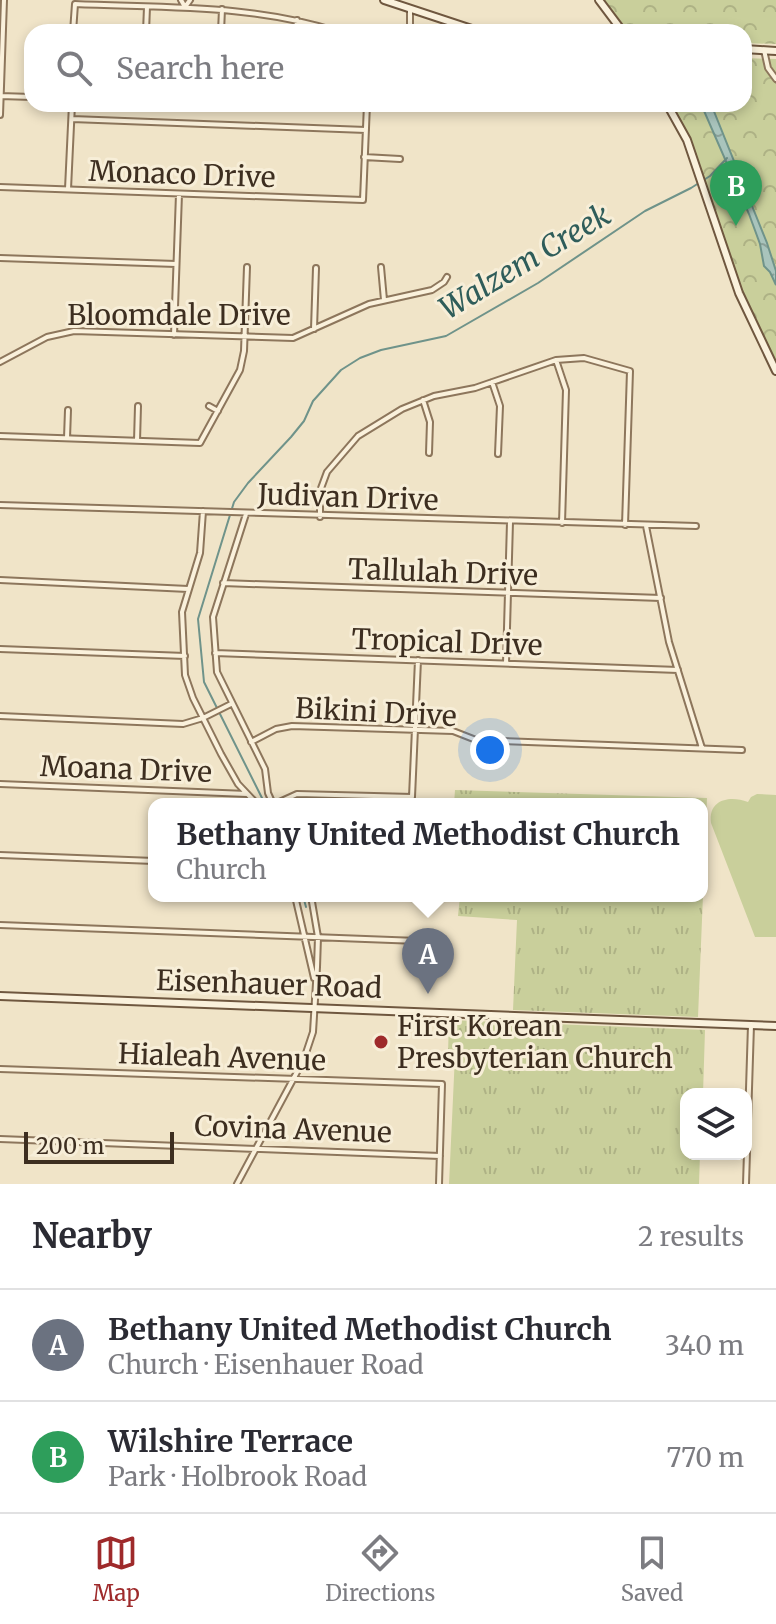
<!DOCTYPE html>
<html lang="en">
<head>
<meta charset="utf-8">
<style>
  :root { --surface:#fff; --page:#f7f7f7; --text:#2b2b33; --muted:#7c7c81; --line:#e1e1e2; --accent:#9e2a2b }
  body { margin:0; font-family:Merriweather,serif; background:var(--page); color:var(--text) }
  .controls { position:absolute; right:24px; bottom:24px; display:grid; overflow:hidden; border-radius:16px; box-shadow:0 4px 12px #0003 }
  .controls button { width:72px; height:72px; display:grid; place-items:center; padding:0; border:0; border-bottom:2px solid var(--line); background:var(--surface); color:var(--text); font:40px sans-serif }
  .scale { position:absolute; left:24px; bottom:20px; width:150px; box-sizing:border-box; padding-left:8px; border:4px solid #3d2e20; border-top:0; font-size:22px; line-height:28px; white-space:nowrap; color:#3d2e20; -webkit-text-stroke:6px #f7eed8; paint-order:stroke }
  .you { position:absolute; left:490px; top:750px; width:28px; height:28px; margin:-20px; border:6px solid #fff; border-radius:50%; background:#1a73e8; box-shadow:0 0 0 12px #1a73e833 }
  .badge { display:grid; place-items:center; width:52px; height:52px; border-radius:50%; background:var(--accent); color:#fff; font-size:26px; font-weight:700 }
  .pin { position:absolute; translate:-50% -66px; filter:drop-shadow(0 2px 4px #0008) }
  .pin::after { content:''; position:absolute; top:42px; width:28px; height:24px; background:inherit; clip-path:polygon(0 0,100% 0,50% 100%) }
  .popup { position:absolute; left:148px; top:798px; width:560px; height:104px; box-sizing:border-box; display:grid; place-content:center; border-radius:16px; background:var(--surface); filter:drop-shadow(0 2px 6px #0005); font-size:26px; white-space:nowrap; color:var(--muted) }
  .popup b { font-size:30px; color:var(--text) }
  .popup::after { content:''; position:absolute; left:50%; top:100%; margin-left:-16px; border:16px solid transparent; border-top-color:var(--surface) }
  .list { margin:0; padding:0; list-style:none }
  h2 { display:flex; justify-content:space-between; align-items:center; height:104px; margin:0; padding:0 32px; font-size:34px }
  h2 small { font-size:26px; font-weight:400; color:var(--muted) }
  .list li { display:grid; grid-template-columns:52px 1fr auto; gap:24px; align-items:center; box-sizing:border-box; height:112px; padding:0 32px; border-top:2px solid var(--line) }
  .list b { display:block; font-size:30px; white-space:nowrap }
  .list p { margin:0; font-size:26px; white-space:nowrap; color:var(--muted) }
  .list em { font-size:26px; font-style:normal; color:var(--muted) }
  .icon { flex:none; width:44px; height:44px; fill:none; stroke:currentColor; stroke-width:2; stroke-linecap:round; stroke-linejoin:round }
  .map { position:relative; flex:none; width:776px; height:1184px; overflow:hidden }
  .search { position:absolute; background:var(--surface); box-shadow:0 4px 12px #0003; left:24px; right:24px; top:24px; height:88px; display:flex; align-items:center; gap:20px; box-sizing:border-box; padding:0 28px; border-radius:24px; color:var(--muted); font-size:30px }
  .sheet { height:328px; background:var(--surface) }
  nav { display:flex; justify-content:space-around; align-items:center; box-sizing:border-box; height:112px; border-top:2px solid var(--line); background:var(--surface); font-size:22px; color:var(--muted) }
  nav a { display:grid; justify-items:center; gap:4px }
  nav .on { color:var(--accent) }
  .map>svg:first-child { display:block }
</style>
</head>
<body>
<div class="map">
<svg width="776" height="1184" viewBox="0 0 776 1184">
  <defs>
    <pattern id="grass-tufts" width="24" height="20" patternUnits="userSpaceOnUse" patternTransform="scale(2)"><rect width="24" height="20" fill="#c9cf9b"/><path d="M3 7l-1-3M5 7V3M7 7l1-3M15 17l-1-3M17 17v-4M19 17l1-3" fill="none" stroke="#aeb285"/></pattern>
    <pattern id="park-crowns" width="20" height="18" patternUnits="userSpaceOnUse" patternTransform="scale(2)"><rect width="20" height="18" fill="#c9cf9b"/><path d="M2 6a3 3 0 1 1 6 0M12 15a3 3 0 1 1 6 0" fill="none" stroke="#aeb285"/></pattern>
    <pattern id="water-ripples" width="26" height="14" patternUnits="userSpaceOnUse" patternTransform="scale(2)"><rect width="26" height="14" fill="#a9c4bc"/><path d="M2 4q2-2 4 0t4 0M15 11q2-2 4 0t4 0" fill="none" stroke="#8ba098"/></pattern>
  </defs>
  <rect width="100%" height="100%" fill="#f0e4c8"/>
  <path fill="url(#grass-tufts)" d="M455 790 707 798 698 1017 513 1010 517 920 458 916 460 896H702V804H454Z
    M449 1020 705 1030 703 1094H686V1154H700L699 1184H449L455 1055 448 1053Z"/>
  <path fill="url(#park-crowns)" d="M603 0H776V44L744 43V32H627Z
    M744 58 776 59V271L767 243 711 104H744Z
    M670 104H701L749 214 760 244 764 266 770 272 776 285V362L745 298 692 145Z"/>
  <path fill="#c9cf9b" d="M757 794 776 795V937H755L711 823C708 800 729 795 748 802L751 797Z"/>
  <path fill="url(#water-ripples)" stroke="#6f938a" stroke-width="2" d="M701 104H711L767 243 776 271V285L770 272 764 266 760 244 749 214Z"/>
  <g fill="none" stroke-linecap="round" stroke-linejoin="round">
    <path stroke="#6f938a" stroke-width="2" d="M265 804 204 682 198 619 234 502 248 483 291 437 304 421 313 401 341 370 360 358 381 350 446 336 538 283 645 211 691 188 710 176 727 158
      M303 896 306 907"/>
    <defs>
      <path id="street" d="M181 0 185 7 190 0
        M73 32 75 4C164 8 253 4 339 32
        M146 32 147 7
        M221 32 222 9
        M296 32 297 20
        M410 32V10
        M764 50 768 68 776 79
        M0 96 32 97
        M464 106V104
        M0 115 4 0
        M72 119 366 130
        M364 157 400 159
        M0 187 363 200 367 104
        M68 189 72 104
        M0 258 176 264
        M381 267 384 300
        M314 329 316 268
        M174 335 179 194
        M556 360 566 390 562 523
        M0 362 47 337 74 331 293 338 369 304 432 290 444 282 447 277
        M492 382 500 406 498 454
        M423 400 430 422 429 453
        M209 406 218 411
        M0 436 200 443 240 370 244 351 247 267
        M67 438 68 410
        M137 441 138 406
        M0 505 696 526
        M203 511 200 553 182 612 185 675 193 698 221 754 238 784 257 804
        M246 514 213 617 217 672 265 769 268 793 273 804
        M320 517V491L327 472 358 436 402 409 434 396 475 388 556 360 584 358 630 371 625 525
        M646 526 669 642 702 748
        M0 580 188 589
        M223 583 661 598
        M0 649 185 656
        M215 653 678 670
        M506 663 510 522
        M0 716 183 724 203 718 231 704
        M251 742 276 729 292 726 453 731 476 740 742 750
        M0 784 247 794
        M275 804 297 794 412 797 418 660
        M0 855 154 861
        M295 896 314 978
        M0 925 444 942
        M0 1069 442 1084 439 1184
        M0 1139 440 1156
        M237 1184 304 1059 313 1032 317 967 318 937 311 896
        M746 1184 751 1025"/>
      <path id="secondary" d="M384 0 481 32
        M599 0 623 32
        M744 49 776 51
        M667 104 687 140 739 293 776 371
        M0 996 776 1026"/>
    </defs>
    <use href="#street" stroke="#8d765c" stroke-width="8"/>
    <use href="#secondary" stroke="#6f573f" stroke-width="10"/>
    <use href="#street" stroke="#faf1dc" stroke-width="4"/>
    <use href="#secondary" stroke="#faf1dc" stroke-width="6"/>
  </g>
  <circle fill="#9e2a2b" stroke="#f7eed8" stroke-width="3" cx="381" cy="1042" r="8"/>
  <g text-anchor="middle" stroke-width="6" stroke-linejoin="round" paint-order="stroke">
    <g font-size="28" fill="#3d2e20" stroke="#f7eed8">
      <text transform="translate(182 174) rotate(2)" y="10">Monaco Drive</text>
      <text x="179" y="325">Bloomdale Drive</text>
      <text transform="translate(348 497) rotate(2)" y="10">Judivan Drive</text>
      <text transform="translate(443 572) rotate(2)" y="10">Tallulah Drive</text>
      <text transform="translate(447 642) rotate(2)" y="10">Tropical Drive</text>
      <text transform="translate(376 712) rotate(3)" y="10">Bikini Drive</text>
      <text transform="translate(126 769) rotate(2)" y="10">Moana Drive</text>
      <text transform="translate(269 984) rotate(2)" y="10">Eisenhauer Road</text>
      <text transform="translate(222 1057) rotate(2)" y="10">Hialeah Avenue</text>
      <text transform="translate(293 1129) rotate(2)" y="10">Covina Avenue</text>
    </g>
    <g font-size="28" fill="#3d2e20" stroke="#f7eed8" text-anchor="start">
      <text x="397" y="1036">First Korean<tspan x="397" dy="32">Presbyterian Church</tspan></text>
    </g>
    <g font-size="30" font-style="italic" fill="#2f5d5a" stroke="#f7eed8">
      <text transform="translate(525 262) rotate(-31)" y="10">Walzem Creek</text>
    </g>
  </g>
</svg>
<div class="controls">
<button><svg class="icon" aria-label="layers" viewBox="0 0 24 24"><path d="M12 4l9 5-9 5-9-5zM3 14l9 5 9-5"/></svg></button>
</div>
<div class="scale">200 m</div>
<div class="you"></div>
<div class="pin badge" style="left:428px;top:994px;background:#6b7280">A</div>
<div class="popup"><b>Bethany United Methodist Church</b>Church</div>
<div class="pin badge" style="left:736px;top:226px;background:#2e9e5b">B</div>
<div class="search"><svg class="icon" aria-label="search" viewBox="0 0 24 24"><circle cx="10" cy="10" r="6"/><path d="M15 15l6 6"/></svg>Search here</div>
</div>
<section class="sheet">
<h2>Nearby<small>2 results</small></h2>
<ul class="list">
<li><span class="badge" style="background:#6b7280">A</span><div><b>Bethany United Methodist Church</b><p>Church · Eisenhauer Road</p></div><em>340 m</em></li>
<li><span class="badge" style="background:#2e9e5b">B</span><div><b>Wilshire Terrace</b><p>Park · Holbrook Road</p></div><em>770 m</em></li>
</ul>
</section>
<nav>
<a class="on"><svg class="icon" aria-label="map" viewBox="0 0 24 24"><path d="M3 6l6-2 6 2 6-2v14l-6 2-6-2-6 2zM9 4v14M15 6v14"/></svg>Map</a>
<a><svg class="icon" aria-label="directions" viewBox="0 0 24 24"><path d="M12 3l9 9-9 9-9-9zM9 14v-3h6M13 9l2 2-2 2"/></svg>Directions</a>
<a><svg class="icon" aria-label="saved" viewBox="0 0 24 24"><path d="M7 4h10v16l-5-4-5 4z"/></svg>Saved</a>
</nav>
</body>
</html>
